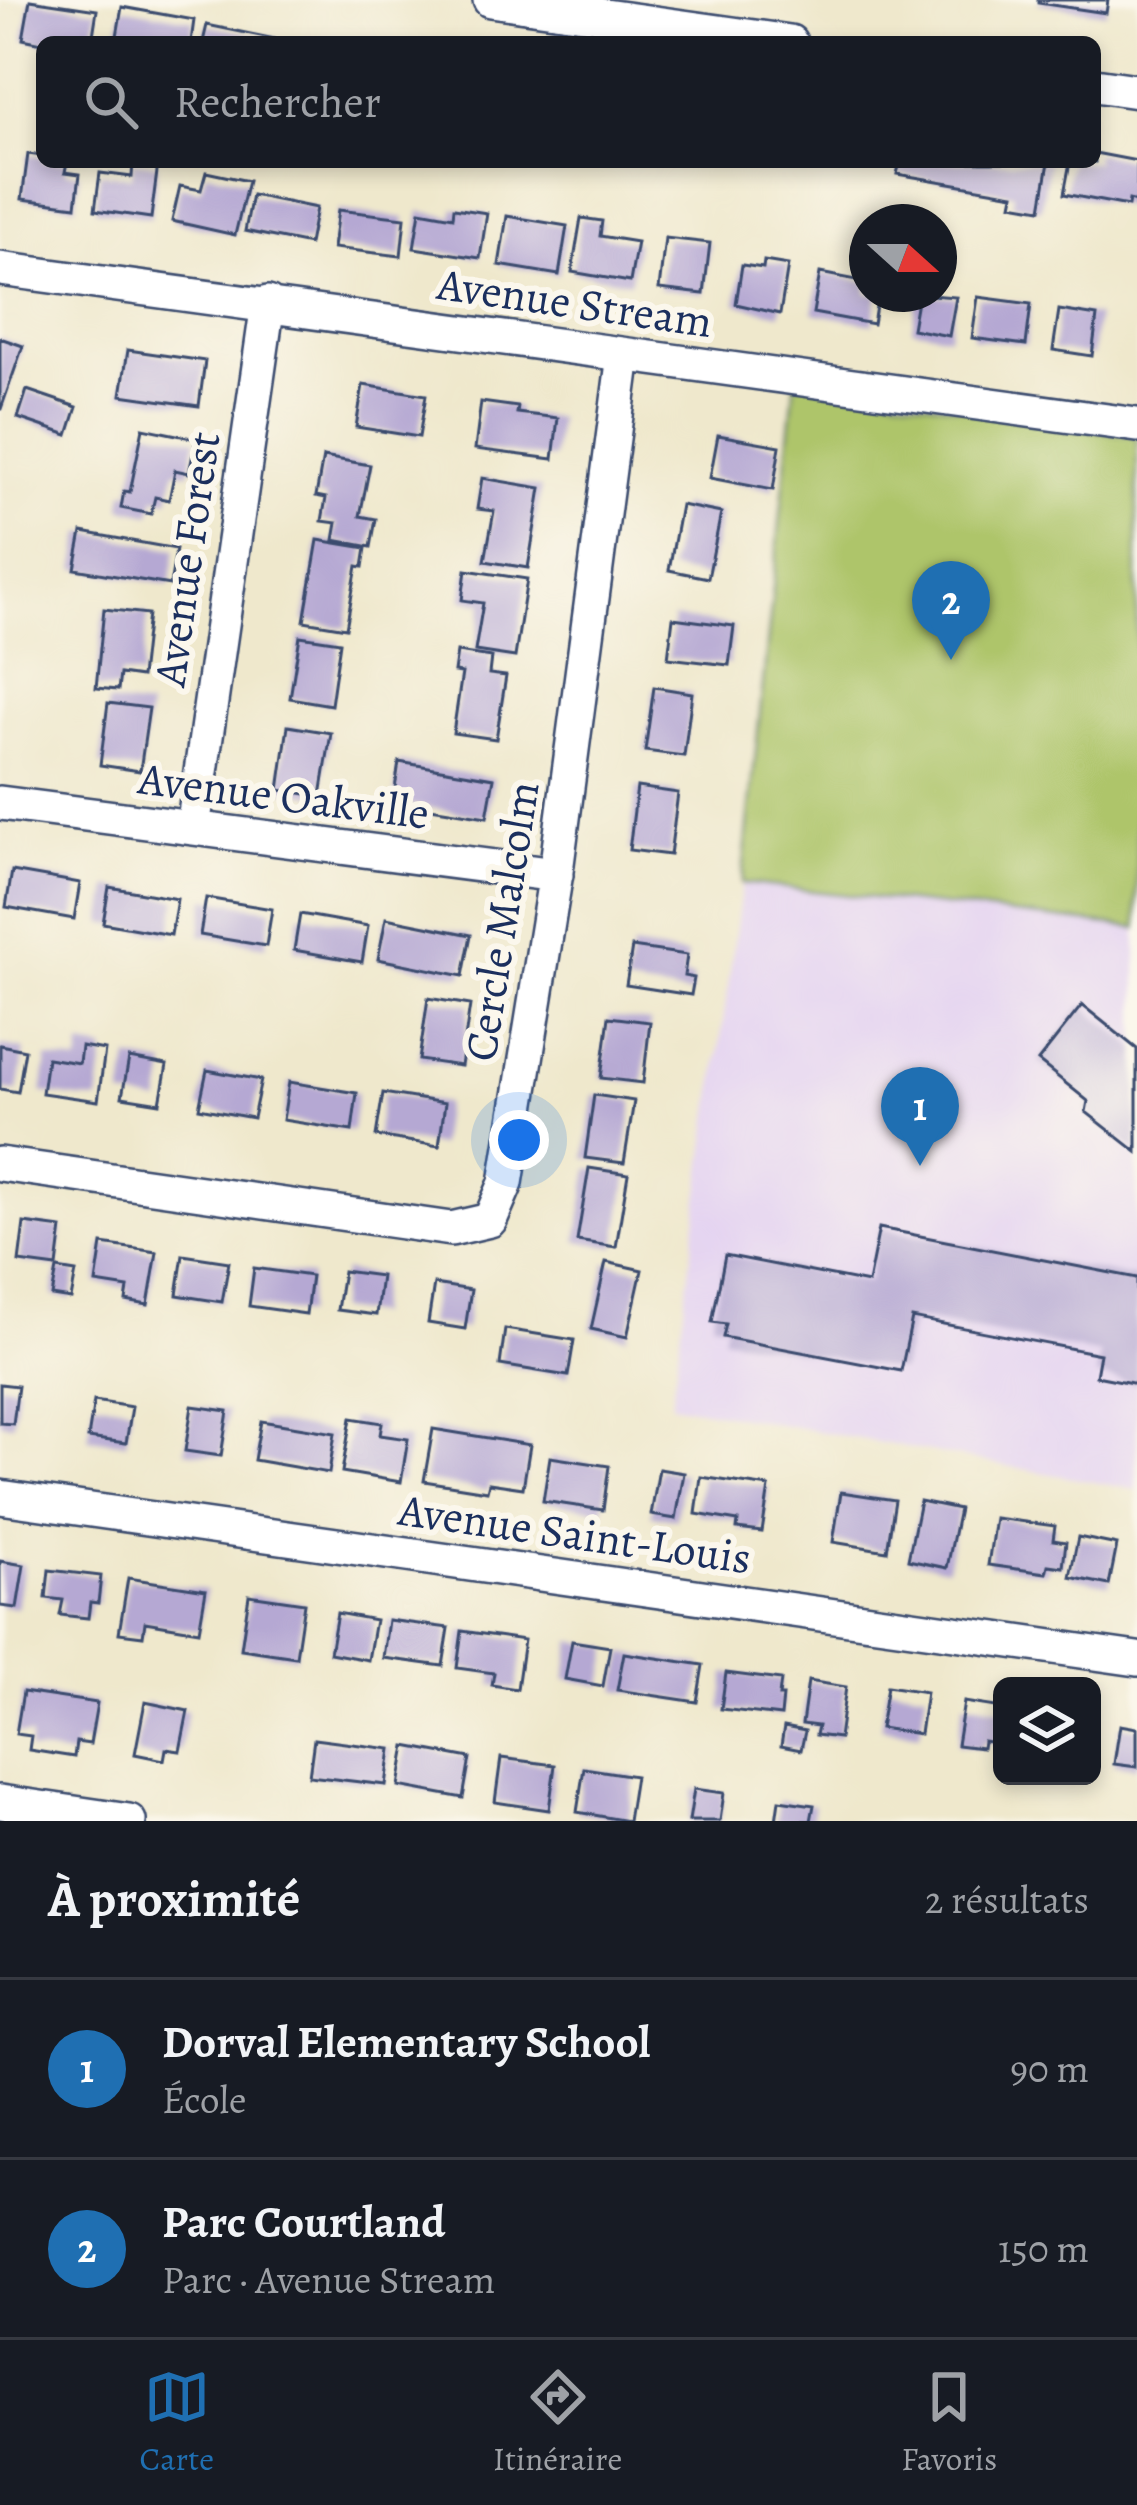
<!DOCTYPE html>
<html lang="fr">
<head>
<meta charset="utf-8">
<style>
  :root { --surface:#171b24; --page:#20242c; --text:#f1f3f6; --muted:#9ea1a6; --line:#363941; --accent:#1f6fb2 }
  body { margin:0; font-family:Alegreya,serif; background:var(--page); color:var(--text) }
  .controls { position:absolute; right:36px; bottom:36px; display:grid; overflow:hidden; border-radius:18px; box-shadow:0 6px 18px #0003 }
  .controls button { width:108px; height:108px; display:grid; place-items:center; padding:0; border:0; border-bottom:3px solid var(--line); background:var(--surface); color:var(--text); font:60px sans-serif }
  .compass { position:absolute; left:849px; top:204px; width:108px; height:108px; border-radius:50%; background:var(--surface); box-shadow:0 6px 18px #0003; rotate:111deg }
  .you { position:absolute; left:519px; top:1140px; width:42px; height:42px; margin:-30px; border:9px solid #fff; border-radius:50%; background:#1a73e8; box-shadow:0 0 0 18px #1a73e833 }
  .badge { display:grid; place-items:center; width:78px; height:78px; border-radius:50%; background:var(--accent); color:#fff; font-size:39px; font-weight:700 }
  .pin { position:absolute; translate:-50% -99px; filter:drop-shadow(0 3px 6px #0008) }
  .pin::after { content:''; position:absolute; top:63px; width:42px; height:36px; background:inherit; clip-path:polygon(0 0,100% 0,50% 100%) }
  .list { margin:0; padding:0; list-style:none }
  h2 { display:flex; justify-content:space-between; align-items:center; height:156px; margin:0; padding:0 48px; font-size:51px }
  h2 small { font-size:39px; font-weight:400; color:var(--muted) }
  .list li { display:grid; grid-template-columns:78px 1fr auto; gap:36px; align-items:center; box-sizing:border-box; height:180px; padding:0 48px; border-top:3px solid var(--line) }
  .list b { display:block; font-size:45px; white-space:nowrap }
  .list p { margin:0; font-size:39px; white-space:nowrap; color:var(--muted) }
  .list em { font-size:39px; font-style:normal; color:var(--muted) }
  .icon { flex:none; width:66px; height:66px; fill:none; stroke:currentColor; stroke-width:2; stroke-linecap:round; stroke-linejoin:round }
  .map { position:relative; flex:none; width:1137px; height:1821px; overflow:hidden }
  .search { position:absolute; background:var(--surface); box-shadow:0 6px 18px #0003; left:36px; right:36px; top:36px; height:132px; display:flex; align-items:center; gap:30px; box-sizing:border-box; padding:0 42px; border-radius:18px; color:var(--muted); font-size:45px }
  .sheet { height:516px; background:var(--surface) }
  nav { display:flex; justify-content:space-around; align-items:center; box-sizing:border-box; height:168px; border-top:3px solid var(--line); background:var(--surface); font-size:33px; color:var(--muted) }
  nav a { display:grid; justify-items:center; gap:6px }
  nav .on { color:var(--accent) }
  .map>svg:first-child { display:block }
</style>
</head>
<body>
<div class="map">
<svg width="1137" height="1821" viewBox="0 0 1137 1821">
  <rect width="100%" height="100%" fill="#fbf7ec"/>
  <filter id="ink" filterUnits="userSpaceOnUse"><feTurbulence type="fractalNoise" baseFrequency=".00833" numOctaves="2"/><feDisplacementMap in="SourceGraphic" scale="24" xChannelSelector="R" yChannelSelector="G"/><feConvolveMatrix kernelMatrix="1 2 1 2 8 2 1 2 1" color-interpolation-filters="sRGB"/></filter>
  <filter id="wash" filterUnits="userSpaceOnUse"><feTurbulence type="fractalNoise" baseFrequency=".004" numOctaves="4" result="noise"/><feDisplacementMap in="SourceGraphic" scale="48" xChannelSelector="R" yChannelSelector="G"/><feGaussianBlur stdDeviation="2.7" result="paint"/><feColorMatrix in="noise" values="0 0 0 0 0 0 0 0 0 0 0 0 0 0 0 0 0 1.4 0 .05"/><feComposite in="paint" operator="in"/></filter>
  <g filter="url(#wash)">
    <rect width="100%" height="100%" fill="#efe8cc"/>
    <path fill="#e4d3f1" d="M742 883 1137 928V1490L671 1404Z"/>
    <path fill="#aec56b" stroke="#647a64" stroke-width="3" d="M795 380 1137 437V928L742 883Z"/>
    <g id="blocks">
      <path fill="#b5a8d3" d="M30 0 97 10 92 42 42 43 23 39Z
        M1038 0H1108L1106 13 1038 3Z
        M122 7 194 20 191 42H116Z
        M207 25 280 40V42H203Z
        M1095 153 1137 161V202L1129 200 1128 206 1064 194 1070 162H1095Z
        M28 154 42 156V162H67L65 172 80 174 76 206 22 199Z
        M133 162 158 164 151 218 95 210 100 173 132 177Z
        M900 162H1049L1041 209 1012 204 1014 194 897 174Z
        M206 172 248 181 235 235 172 221 180 186 201 190Z
        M252 195 316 208 309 244 245 231Z
        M454 208 487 213 480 258 414 248 420 211 453 217Z
        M338 210 405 218 401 256 333 248Z
        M507 216 567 226 559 275 499 265Z
        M581 218 602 221 600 236 637 242 630 282 572 272Z
        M665 238 710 243 704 294 659 289Z
        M764 261 788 265 780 314 736 304 742 265 763 268Z
        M820 273 867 282V294H878L873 324 813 313Z
        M918 294 956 297 949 336 912 329Z
        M978 297 1031 304 1026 345 972 338Z
        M1059 310 1097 316 1092 356 1053 350Z
        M0 338 23 346 1 409H0Z
        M128 350 205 361 199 406 121 395Z
        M363 385 426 395 419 437 356 427Z
        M27 390 77 407 68 435 18 418Z
        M481 402 518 407 517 413 558 418 553 459 475 449Z
        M143 428 196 439 189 473 175 470 169 500 155 497 151 514 121 508 124 491 130 492Z
        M718 435 780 446 773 490 710 478Z
        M323 457 370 465 360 516 376 519 371 547 334 540 337 523 322 521 326 498 316 496Z
        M482 478 541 488 528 568 485 561 494 511 477 509Z
        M681 505 721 513 708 578 669 570Z
        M82 532 176 549 170 585 75 569Z
        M318 540 366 548 363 567 357 566 346 628 304 621Z
        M466 570 527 579 515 657 475 651 483 603 462 600Z
        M104 609 148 614 141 677 120 674 118 690 96 688Z
        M673 618 734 626 729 665 668 658Z
        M300 636 340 642 331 705 290 698Z
        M457 652 491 657 489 674 506 676 496 739 453 733 462 673 454 672Z
        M654 687 692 693 684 756 645 751Z
        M108 703 149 708 140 771 100 765Z
        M288 726 331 733 321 796 279 790Z
        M399 762 494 778 487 817 393 802Z
        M637 787 678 793 670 855 629 850Z
        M12 871 80 883 74 919 6 907Z
        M109 887 177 899 171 935 103 923Z
        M206 898 272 909 266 946 200 935Z
        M300 914 368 926 362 962 294 950Z
        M386 918 471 935 463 976 378 959Z
        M632 947 687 955 684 976 694 978 691 995 626 985Z
        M428 998 470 1005 461 1066 419 1060Z
        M1082 1005 1137 1049V1152L1086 1112 1088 1101 1038 1061Z
        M609 1017 650 1022 643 1083 601 1078Z
        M0 1045 25 1050 18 1092 0 1089Z
        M81 1046 105 1050 98 1101 42 1093 47 1058 79 1063Z
        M129 1058 167 1065 160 1103 122 1097Z
        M207 1070 261 1080 253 1118 199 1108Z
        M289 1082 357 1093 352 1131 283 1120Z
        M383 1093 445 1103 439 1146 376 1136Z
        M594 1095 634 1101 624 1163 585 1158Z
        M589 1168 628 1174 616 1247 577 1241Z
        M24 1223 62 1228 57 1267 19 1262Z
        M879 1228 1137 1278V1384L1096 1376 1100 1354 912 1318 901 1371 723 1337 726 1324 712 1322 725 1255 868 1283Z
        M102 1244 157 1252 148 1305 126 1301 128 1288 96 1283Z
        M183 1255 229 1262 222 1302 177 1295Z
        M606 1262 642 1270 627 1337 591 1329Z
        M254 1268 311 1276 306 1314 249 1306Z
        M57 1269 76 1272 71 1299 52 1296Z
        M343 1271 381 1276 376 1315 337 1310Z
        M434 1284 471 1290 465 1329 428 1323Z
        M505 1329 574 1340 568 1376 500 1365Z
        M0 1384 18 1386 13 1424 0 1423Z
        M94 1401 132 1407 126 1443 88 1438Z
        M192 1406 228 1411 221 1456 185 1451Z
        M351 1418 382 1423 380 1435 408 1439 401 1482 342 1472Z
        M261 1421 335 1433 329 1473 254 1460Z
        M433 1429 530 1445 523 1488 489 1483 487 1491 424 1481Z
        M550 1457 609 1466 603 1510 543 1501Z
        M659 1469 684 1473 676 1519 651 1515Z
        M701 1477 769 1487 762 1532 737 1529 738 1521 696 1514Z
        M841 1492 895 1500 887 1551 833 1542Z
        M920 1501 959 1509 947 1568 908 1560Z
        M995 1518 1055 1526 1053 1540 1066 1542 1063 1567 1048 1565 1046 1573 988 1565Z
        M1078 1537 1117 1545 1109 1585 1070 1577Z
        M0 1561 24 1565 17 1608 0 1606Z
        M49 1570 101 1576 98 1603 90 1602 88 1618 60 1615 63 1600 46 1598Z
        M128 1578 206 1590 199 1631 145 1622 143 1636 119 1633Z
        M249 1595 304 1603 296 1657 241 1649Z
        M337 1613 375 1620 368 1660 330 1653Z
        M388 1620 449 1628 443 1666 383 1658Z
        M462 1631 524 1640 517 1689 492 1685 494 1673 457 1668Z
        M572 1641 610 1647 603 1686 565 1679Z
        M624 1653 703 1665 697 1702 617 1690Z
        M726 1673 781 1680 779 1696H783L781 1716 721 1709Z
        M808 1681 846 1687 839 1738 816 1735 818 1726 802 1724Z
        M887 1686 926 1692 920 1734 880 1728Z
        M23 1692 97 1703 90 1744 76 1742 74 1757 29 1750 31 1736 16 1734Z
        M145 1702 188 1711 180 1751 166 1749 164 1760 135 1754Z
        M964 1702 1002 1708 997 1743 983 1741 982 1748 957 1745Z
        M1120 1725 1137 1728V1767L1114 1764Z
        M784 1727 805 1731 801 1750 781 1746Z
        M314 1739 391 1749 386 1785 309 1776Z
        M406 1746 470 1758 463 1798 399 1786Z
        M501 1758 555 1765 549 1810 495 1802Z
        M584 1768 635 1776 628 1821 577 1812Z
        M694 1789 724 1793 720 1821H689Z
        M779 1800 814 1805 811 1821H776Z"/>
    </g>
  </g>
  <g filter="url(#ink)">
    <use href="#blocks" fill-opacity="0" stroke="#3b4b6e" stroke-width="3"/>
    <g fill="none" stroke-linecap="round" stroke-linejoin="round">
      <defs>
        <path id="minor" d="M490 0 790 42
          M1095 85 1137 91
          M0 269C379 318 758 375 1137 425
          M0 803 556 875
          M193 828 268 303
          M0 1164 451 1229 490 1220 506 1183 555 879 624 355
          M0 1497 1137 1659
          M0 1802 129 1821"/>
      </defs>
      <use href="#minor" stroke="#3b4b6e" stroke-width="38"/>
      <use href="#minor" stroke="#fff" stroke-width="33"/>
    </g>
  </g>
  <g text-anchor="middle" stroke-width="12" stroke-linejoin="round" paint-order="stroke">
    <g font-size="45" fill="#1b2f5e" stroke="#fbf7ec">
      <text transform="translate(575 302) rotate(8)" y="16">Avenue Stream</text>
      <text transform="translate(186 559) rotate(-82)" y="16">Avenue Forest</text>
      <text transform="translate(284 795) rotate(7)" y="16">Avenue Oakville</text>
      <text transform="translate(501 921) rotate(-81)" y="16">Cercle Malcolm</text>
      <text transform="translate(575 1533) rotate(8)" y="16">Avenue Saint-Louis</text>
    </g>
  </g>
</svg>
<div class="controls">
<button><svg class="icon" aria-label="layers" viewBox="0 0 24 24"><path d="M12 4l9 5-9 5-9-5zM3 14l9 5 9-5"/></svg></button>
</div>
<svg class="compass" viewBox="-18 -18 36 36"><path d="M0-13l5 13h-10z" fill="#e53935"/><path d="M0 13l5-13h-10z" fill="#9ea1a6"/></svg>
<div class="you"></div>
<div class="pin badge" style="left:920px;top:1166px">1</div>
<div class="pin badge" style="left:951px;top:660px">2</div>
<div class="search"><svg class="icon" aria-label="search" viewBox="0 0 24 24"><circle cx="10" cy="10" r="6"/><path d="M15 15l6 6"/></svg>Rechercher</div>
</div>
<section class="sheet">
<h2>À proximité<small>2 résultats</small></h2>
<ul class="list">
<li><span class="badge">1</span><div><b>Dorval Elementary School</b><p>École</p></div><em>90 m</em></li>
<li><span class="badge">2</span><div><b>Parc Courtland</b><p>Parc · Avenue Stream</p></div><em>150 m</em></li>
</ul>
</section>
<nav>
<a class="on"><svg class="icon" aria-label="map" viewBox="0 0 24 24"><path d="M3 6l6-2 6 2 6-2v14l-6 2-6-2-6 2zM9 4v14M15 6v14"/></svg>Carte</a>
<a><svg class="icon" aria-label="directions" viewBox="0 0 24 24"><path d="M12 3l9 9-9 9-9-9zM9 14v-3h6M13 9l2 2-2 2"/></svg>Itinéraire</a>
<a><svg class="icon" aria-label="saved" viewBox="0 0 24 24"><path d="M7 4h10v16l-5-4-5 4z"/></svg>Favoris</a>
</nav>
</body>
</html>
